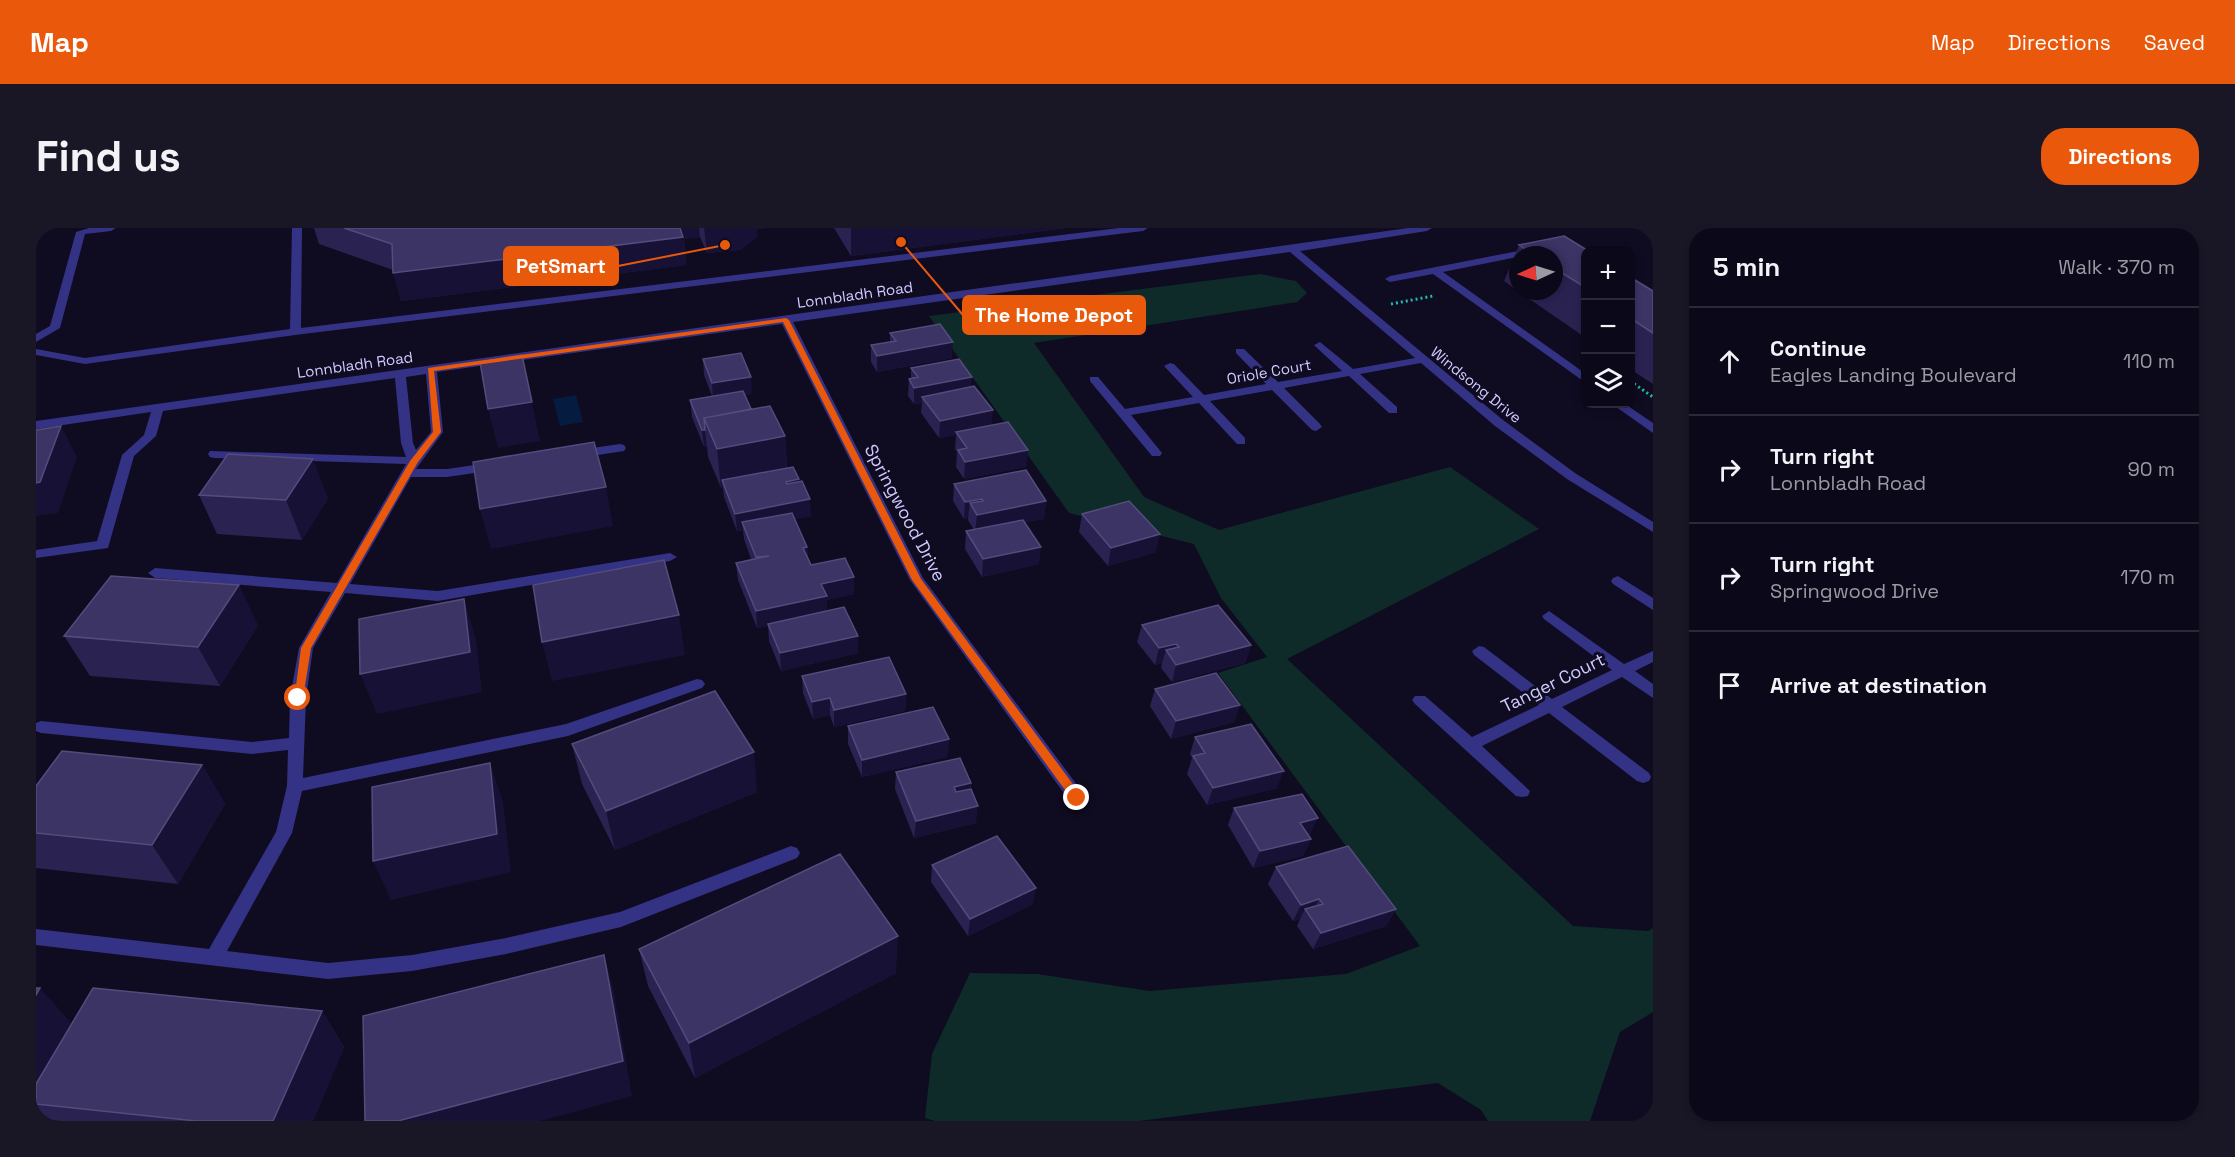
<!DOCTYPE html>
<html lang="en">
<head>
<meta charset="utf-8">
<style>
  :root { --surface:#0b0819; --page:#191626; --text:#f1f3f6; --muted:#9a9aa2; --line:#2b2938; --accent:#ea580c }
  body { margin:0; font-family:"Space Grotesk",sans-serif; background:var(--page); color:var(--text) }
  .controls { position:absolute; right:18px; top:18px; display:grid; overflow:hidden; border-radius:12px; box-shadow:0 3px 9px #0003 }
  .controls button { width:54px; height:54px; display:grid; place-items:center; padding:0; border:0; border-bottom:2px solid var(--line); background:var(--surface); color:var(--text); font:30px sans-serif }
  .compass { position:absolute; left:1473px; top:18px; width:54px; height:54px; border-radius:50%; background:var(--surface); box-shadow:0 3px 9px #0003; rotate:266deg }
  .stop { position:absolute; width:18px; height:18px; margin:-14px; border:4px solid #ea580c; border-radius:50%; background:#fff }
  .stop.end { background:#ea580c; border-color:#fff; box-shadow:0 2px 6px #0008 }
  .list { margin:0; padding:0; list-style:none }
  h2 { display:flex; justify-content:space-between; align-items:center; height:78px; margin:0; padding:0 24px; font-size:26px }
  h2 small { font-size:20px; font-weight:400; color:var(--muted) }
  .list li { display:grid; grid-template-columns:39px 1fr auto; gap:18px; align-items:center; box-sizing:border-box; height:108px; padding:0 24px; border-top:2px solid var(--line) }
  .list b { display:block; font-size:22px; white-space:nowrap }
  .list p { margin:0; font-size:20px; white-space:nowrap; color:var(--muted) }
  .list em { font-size:20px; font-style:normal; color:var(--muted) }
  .icon { flex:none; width:33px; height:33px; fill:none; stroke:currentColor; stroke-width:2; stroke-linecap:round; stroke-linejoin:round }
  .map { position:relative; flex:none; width:1617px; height:893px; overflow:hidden; border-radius:24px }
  header { display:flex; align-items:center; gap:36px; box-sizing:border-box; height:84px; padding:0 30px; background:var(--accent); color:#fff }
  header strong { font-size:28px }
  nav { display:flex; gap:33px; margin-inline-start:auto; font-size:21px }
  .intro { display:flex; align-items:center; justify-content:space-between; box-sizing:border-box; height:144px; padding:0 36px }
  h1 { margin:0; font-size:42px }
  .button { padding:15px 27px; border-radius:24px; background:var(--accent); color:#fff; font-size:21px; font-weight:700 }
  main { display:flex; gap:36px; padding:0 36px }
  aside { flex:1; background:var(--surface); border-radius:24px; box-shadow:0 3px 9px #0003 }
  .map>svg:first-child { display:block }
</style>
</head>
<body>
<header>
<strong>Map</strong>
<nav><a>Map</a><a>Directions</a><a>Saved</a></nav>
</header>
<div class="intro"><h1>Find us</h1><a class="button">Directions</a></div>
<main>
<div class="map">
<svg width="1617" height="893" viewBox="0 0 1617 893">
  <rect width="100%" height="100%" fill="#0f0b21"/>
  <path fill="#0e2b2a" d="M1224 46 1260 53 1271 65 1261 74 998 115 1108 269 1183 302 1414 239 1503 301 1251 431 1537 698 1612 703 1617 700V784L1584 804 1554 893H1452L1445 882 1402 855 1103 893H899L889 890 896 826 934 745 1001 746 1114 763 1310 746 1384 718 1182 445 1231 429 1185 370 1158 316 1033 285 893 88Z"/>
  <path fill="#051b40" d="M540 167 547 194 524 198 517 171Z"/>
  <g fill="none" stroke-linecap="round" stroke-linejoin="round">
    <path stroke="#23bbb0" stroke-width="3" stroke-dasharray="2 3" stroke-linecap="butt" d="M1355 76 1397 68
      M1594 153 1617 169"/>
    <path fill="#343284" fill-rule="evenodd" d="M53 0H80L75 3 49 6 24 100 0 114V106L14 98 40 4Z
      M256 0H266L265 100 1083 0H1112L1107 3 259 107 49 136 0 127V121L49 130 254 101Z
      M1372 0H1396L1391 3 1264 23 1467 192 1539 245 1617 294V304L1531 251 1459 198 1385 135 1324 146 1361 179V185H1353L1313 148 1248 160 1284 196 1286 199 1280 203 1276 202 1236 162 1174 173 1209 210V216H1201L1163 175 1095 187 1126 225 1124 228H1116L1054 153V149H1062L1089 181 1157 169 1128 138 1134 135 1138 136 1168 167 1230 156 1200 125V121H1208L1242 154 1306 143 1280 119 1278 117 1284 114 1317 141 1379 130 1254 24 757 94 887 350 1047 565 1049 570 1047 575 1041 576 1035 575 874 352 746 96 401 144 407 204 380 241H411L459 234 465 238 459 242 411 249H375L314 356 402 363 634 325 641 329 634 333 402 373 309 365 277 420 270 470 267 550 530 496 661 451 666 452 669 456 666 460 532 508 266 563 256 605 191 723 292 735 376 727 470 710 584 684 755 618 761 620 764 625 761 630 585 699 470 726 376 743 292 751 0 717V701L173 721 240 604 251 558 252 522 216 526 5 505 0 503V495L5 493 216 514 253 510 254 470 263 420 295 364 119 350 112 345 119 340 301 355 370 236 178 230 174 229 172 226 174 223 370 229 365 215 359 150 127 183 120 208 98 228 72 320 0 330V322L61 313 86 227 108 207 115 184 0 201V193ZM390 146 395 204 380 222 377 215 370 149Z
      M1492 21 1496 22V26L1407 44 1550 146V155L1397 46 1354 54 1349 51 1354 48Z
      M1576 176H1589L1617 195V205Z
      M584 216 588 217 590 220 588 223 542 230 536 226 542 222Z
      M1582 348 1617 370V382L1577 356 1575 353 1577 350Z
      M1513 383 1588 436 1617 423V434L1599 443 1617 456V470L1586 449 1526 479 1613 545 1615 549 1613 553 1607 555 1601 553 1513 485 1446 518 1494 563 1492 568 1486 569 1480 568 1379 476 1376 472 1379 468H1389L1436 509 1503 477 1438 427 1436 423 1443 418 1448 419 1516 471 1576 442 1508 391 1506 388Z"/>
  </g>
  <path fill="#2a2251" d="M278 0H729L721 1V9L704 22 671 25 664 9 648 11 650 37 365 73 357 42 283 16Z
    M798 0H1031L815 28Z
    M1483 17 1550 22V110L1482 63H1518V27H1482V63L1468 53Z
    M1594 49 1617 63V156L1594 141Z
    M854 105 916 130 841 144 835 134V117L854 114Z
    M667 131 716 166 708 167 715 181 749 208 751 240 763 254 775 288 759 291 771 319 772 330 775 337 818 349V366L791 372V383L822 408V425L745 443 733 413 732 398 721 400 702 352 700 335 715 331 708 311 707 302 701 303 688 269 687 260H685L672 229 671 219H668L656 189 654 172 676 168 668 147Z
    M875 140 935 159 956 197 990 239 928 251 920 239 921 224 919 221 920 207 903 210 885 185 886 175 878 176 872 168 873 151 875 150Z
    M918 256 1010 273 1008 291 989 294 1003 336 946 349 929 321 930 303 938 302 932 292V290L928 291 917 273Z
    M163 267 292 270 266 312 181 306Z
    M1046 286 1120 324 1072 338 1043 304Z
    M222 397 184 458 54 448 28 408Z
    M1106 397 1215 417 1209 435 1136 454 1125 440 1126 435 1119 437 1101 414Z
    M766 448 870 466 869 483 798 499 794 487 777 491 767 465Z
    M1119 461 1204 477 1198 494 1135 511 1114 478Z
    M812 498 913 511 911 529 826 549 812 516Z
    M1159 509 1241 560 1171 577 1151 546 1156 530 1154 526Z
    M536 516 721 564 579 622 546 556Z
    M166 537 189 576 142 656 0 640V558Z
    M860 544 935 555V562L940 595 878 610 859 561Z
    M1198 580 1274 607 1272 608 1275 611 1267 628 1217 640 1192 597Z
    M896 637 997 676 932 708 895 654Z
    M1240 639 1360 681 1350 698 1277 721 1261 698 1264 691 1257 693 1232 656Z
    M603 721 860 745 659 850 612 758Z
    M286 783 308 819 277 893H9L0 884V876L36 795Z"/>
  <path fill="#181136" d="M639 0H663L664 9 648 11 650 37 365 73 357 45Z
    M668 0H729L721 1V9L704 22 671 25Z
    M815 0H1031L815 28Z
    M917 114 916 130 841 144V128Z
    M486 127 504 213 462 220 452 181Z
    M715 149 716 166 677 172 676 155Z
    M936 149 934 166 886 169V175L878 176V160Z
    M957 182 955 199 920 204V207L903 210 904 193Z
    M25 198 41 229 22 285 0 288V255Z
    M666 202H669L671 219H668Z
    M749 208 751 247 686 252 687 260H685L681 221Z
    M992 222 990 239 928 251 929 234Z
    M277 231 292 270 266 312 250 272Z
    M763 251V269L751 271 750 254Z
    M570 259 577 298 455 321 444 281Z
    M774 271 775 288 709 301 706 294 707 302 701 303 699 286Z
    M946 271 944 286 1010 273 1008 291 939 304 941 287 934 275 932 290 928 291 929 274Z
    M1124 306 1120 324 1072 338 1075 320Z
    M771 319 772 336 767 320Z
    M1005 319 1003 336 946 349 947 331Z
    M818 349V366L791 372V385L732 396V398L721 400 720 383 785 356Z
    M203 357 222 397 184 458 162 419Z
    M428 371 440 411 446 464 341 486 324 446Z
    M643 387 649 427 516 453 506 414Z
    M822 408V425L745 443 744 425Z
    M1140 416 1136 431 1130 422 1126 435 1119 437 1123 420Z
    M1215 417 1209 435 1136 454 1140 437Z
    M870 466 869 483 798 499V482Z
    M794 470V487L777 491 776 474Z
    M1204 477 1198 494 1135 511 1140 493Z
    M913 511 911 529 826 549V532Z
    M718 524 721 564 579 622 570 583Z
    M454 535 467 574 475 644 355 672 337 633Z
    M166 537 189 576 142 656 116 617Z
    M1248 543 1241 560 1171 577 1177 560Z
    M935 555 933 572 916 577 918 559Z
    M942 578 940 595 878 610 880 593Z
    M1282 590 1274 607 1256 612 1264 595Z
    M1275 611 1267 628 1217 640 1224 623Z
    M1000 660 997 676 932 708 934 691Z
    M1283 671 1275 687 1269 681 1264 691 1257 693 1265 677Z
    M1360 681 1350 698 1277 721 1285 705Z
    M862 708 860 745 659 850 653 815Z
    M568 727 578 764 596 868 504 893H362Z
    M4 760 37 797 0 859V767Z
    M286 783 308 819 277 893H237Z"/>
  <path fill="#3c3464" stroke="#534c7c" stroke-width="1.5" d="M308 0H644L647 9 357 45 356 16Z
    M1528 8 1551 22H1550V60L1518 40V27H1498L1483 17Z
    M1594 49 1617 63V105L1594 90Z
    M904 96 917 114 841 128 835 117 860 113 854 105Z
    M705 125 715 149 676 155 667 131Z
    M486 127 496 174 452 181 444 134Z
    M923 131 936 149 878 160 873 151 882 149 875 140Z
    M938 158 957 182 904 193 886 169Z
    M707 163 715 181 668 190 669 202H666L654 172Z
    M734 178 749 208 681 221 668 190Z
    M972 194 992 222 929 234 922 222 931 220 920 204Z
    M25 198 4 254 0 255V202Z
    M558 214 570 259 444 281 437 234Z
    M192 226 277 231 250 272 163 267Z
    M757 239 763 251 750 254 751 256 766 253 774 271 699 286 686 252Z
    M990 242 1010 273 941 287 934 275 947 273 946 271 929 274 918 256Z
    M1093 273 1124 306 1075 320 1046 286Z
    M756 285 771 319 767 320 775 337 809 330 818 349 785 356 791 368 720 383 700 335 733 328 720 329 706 294Z
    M987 292 1005 319 947 331 930 303Z
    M628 332 643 387 506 414 497 357Z
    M75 348 203 357 162 419 28 408Z
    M428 371 434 424 324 446 323 391Z
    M1182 377 1215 417 1140 437 1130 422 1143 419 1140 416 1123 420 1106 397Z
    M808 379 822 408 744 425 732 396Z
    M853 429 870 466 798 482 794 470 776 474 766 448Z
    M1180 445 1204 477 1140 493 1119 461Z
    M679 463 718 524 570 583 536 516Z
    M897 479 913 511 826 532 812 498Z
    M1215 496 1248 543 1177 560 1157 528 1169 525 1159 509Z
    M26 523 166 537 116 617 0 605V558Z
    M924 530 935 555 918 559 920 564 935 561 942 578 880 593 860 544Z
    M454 535 461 606 337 633 336 559Z
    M1266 566 1282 590 1264 595 1275 611 1224 623 1198 580Z
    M961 608 1000 660 934 691 896 637Z
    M1312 618 1360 681 1285 705 1269 681 1287 676 1283 671 1265 677 1240 639Z
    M804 626 862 708 653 815 603 721Z
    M568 727 587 833 362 893H329L327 788Z
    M0 760H4L0 767Z
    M57 760 286 783 237 893H160L0 876V856Z"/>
  <path fill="#ea580c" d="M750 90 753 92 885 351 1045 567V573H1037L876 352 747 94 398 143 405 204 382 234 275 420 267 470 265 473H258L265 420 374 233 397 204 392 140Z"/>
  <g text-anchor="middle" stroke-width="6" stroke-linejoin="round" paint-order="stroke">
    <g font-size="15" fill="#d0cbff" stroke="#0f0b21">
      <text transform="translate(819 67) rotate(-8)" y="5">Lonnbladh Road</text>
      <text transform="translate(319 137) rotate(-8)" y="5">Lonnbladh Road</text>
      <text transform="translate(1233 144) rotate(-10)" y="5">Oriole Court</text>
      <text transform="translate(1440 157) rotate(39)" y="5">Windsong Drive</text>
    </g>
    <g font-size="18" fill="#d0cbff" stroke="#0f0b21">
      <text transform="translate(869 285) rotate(62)" y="6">Springwood Drive</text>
      <text transform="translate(1517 455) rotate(-26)" y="6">Tanger Court</text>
    </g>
  </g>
  <path fill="none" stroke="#e8590c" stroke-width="2" d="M689 17L582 38M865 14L927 87"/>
  <g fill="#e8590c" stroke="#0f0b21" stroke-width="2">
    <circle cx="689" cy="17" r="6"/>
    <circle cx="865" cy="14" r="6"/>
  </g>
  <g fill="#e8590c" stroke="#e8590c" stroke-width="2">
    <rect x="468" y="19" width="114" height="38" rx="6"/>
    <rect x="927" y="68" width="182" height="38" rx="6"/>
  </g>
  <g font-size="20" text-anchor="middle" font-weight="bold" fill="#fff">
    <text x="525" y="45">PetSmart</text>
    <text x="1018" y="94">The Home Depot</text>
  </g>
</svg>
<div class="controls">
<button>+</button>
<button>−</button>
<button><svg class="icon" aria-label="layers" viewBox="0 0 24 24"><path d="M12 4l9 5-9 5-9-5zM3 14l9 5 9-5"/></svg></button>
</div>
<svg class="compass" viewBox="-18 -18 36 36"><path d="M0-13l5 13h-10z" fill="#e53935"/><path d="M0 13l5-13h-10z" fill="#9a9aa2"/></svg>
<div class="stop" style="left:262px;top:470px"></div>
<div class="stop end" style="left:1041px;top:570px"></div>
</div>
<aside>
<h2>5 min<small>Walk · 370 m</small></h2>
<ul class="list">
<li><svg class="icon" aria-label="ahead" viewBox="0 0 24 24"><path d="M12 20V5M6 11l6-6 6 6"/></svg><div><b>Continue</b><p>Eagles Landing Boulevard</p></div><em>110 m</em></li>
<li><svg class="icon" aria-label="right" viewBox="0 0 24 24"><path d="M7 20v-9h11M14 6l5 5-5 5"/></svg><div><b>Turn right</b><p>Lonnbladh Road</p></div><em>90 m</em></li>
<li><svg class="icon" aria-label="right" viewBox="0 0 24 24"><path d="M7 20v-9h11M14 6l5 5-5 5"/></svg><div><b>Turn right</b><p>Springwood Drive</p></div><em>170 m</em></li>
<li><svg class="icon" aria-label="arrive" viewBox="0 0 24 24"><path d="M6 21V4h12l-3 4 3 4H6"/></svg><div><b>Arrive at destination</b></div></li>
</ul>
</aside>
</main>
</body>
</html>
